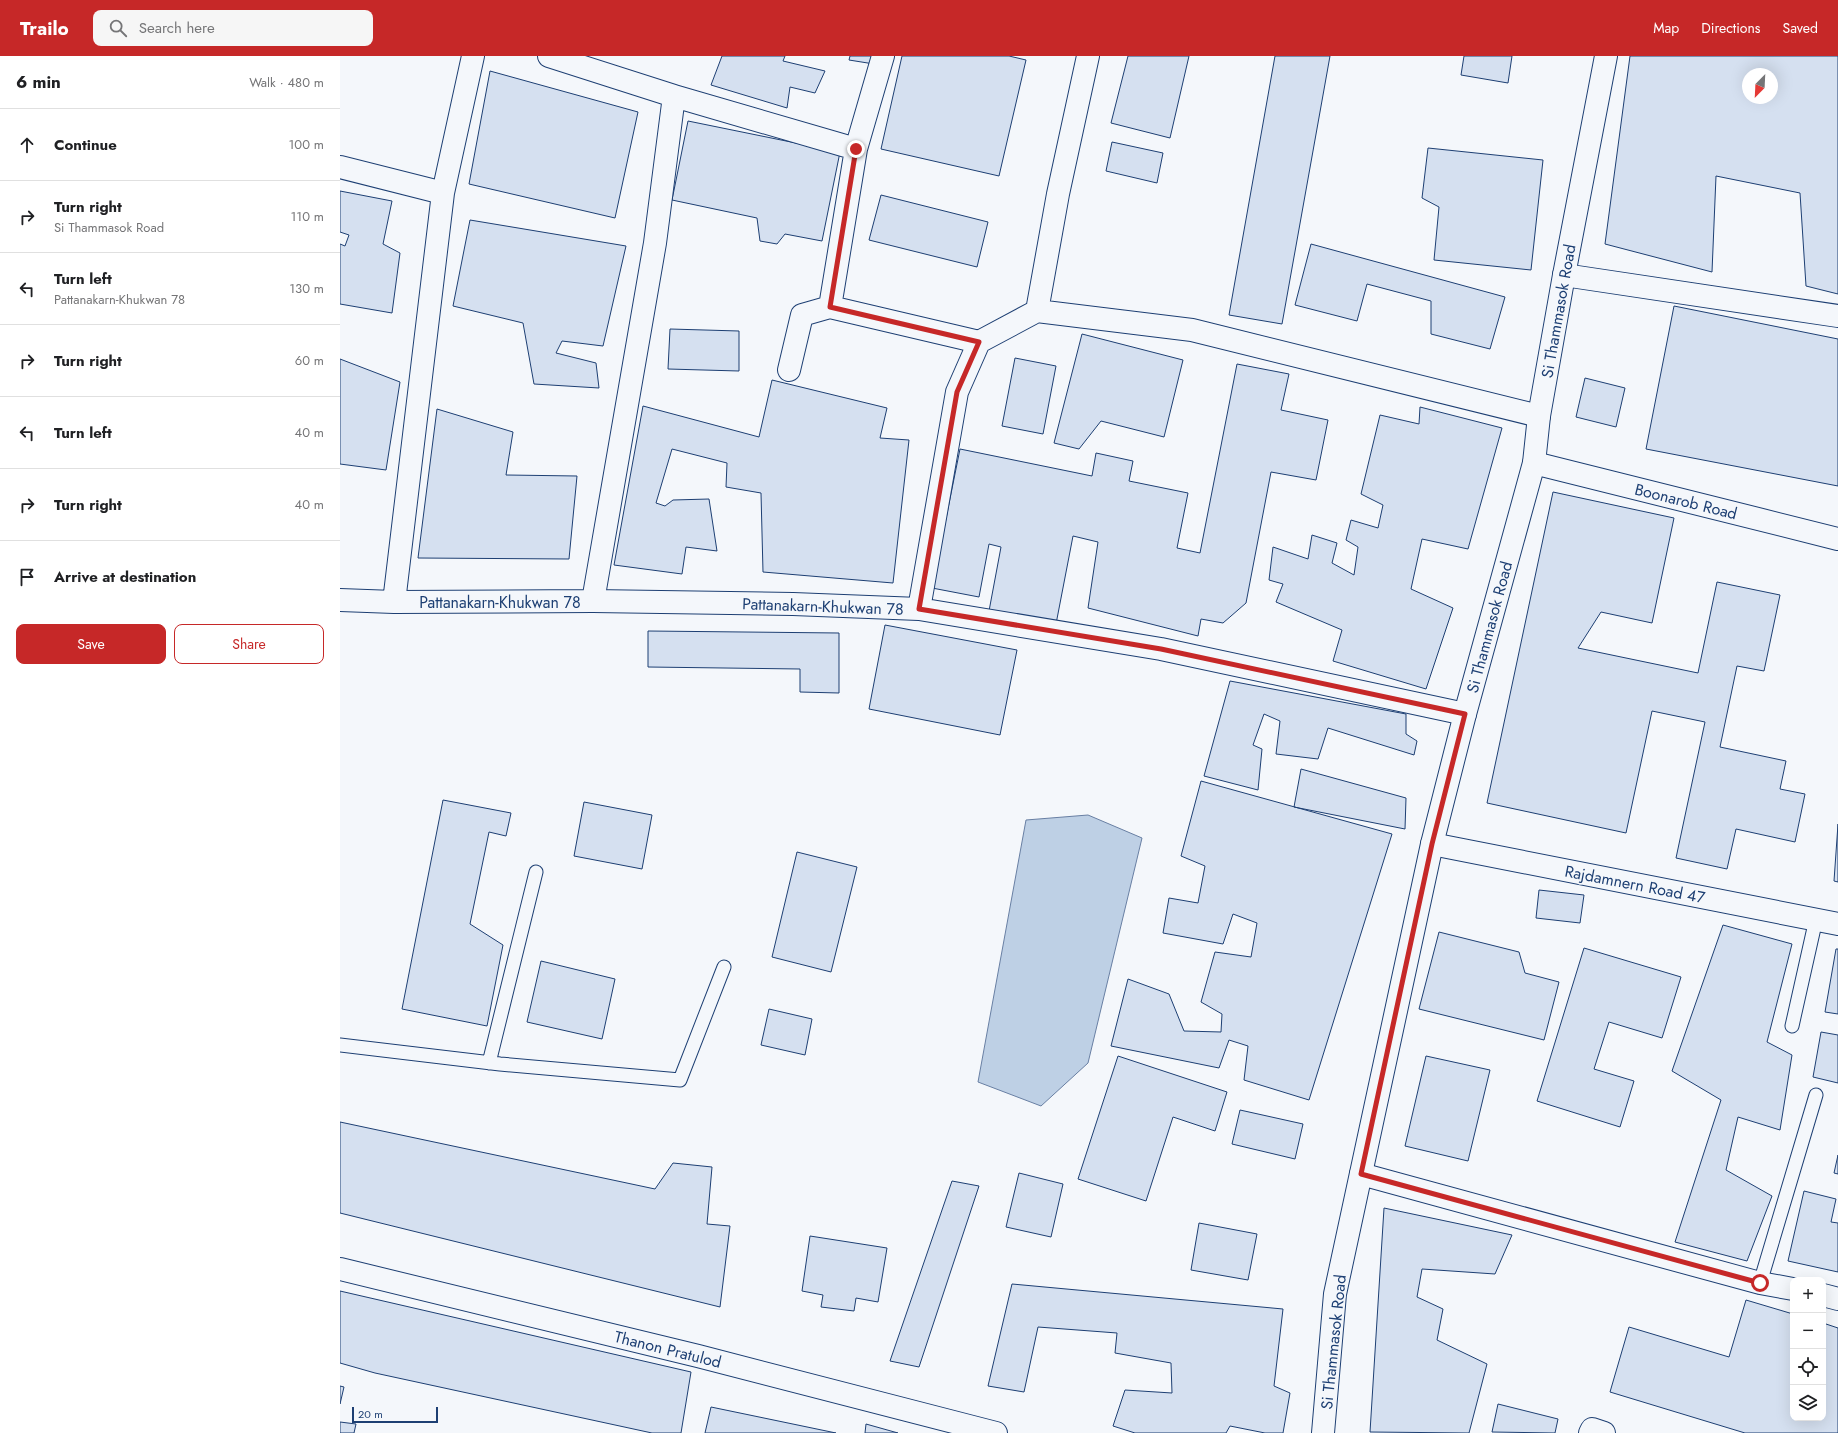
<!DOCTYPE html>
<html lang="en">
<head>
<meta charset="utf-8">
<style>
  :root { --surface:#fff; --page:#f6f6f6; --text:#202124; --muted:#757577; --line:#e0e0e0; --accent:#c62828 }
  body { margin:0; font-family:Jost,sans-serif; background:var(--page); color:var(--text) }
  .controls { position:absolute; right:12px; bottom:12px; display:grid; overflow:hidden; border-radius:8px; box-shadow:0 4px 16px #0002 }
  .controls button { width:36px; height:36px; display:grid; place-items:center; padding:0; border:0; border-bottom:1px solid var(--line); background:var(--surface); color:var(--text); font:20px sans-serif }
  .compass { position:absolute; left:1402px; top:12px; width:36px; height:36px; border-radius:50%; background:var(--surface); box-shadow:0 4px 16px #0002; rotate:204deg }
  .scale { position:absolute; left:12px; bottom:10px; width:86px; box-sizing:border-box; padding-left:4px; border:2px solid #1d3f73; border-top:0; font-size:11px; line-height:14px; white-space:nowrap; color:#1d3f73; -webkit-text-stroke:3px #f4f7fb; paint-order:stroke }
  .stop { position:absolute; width:12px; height:12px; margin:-9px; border:3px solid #c62828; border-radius:50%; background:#fff }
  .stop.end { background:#c62828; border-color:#fff; box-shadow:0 1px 4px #0008 }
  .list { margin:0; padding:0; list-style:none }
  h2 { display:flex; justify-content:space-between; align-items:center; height:52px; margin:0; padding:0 16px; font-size:17px }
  h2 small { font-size:13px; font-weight:400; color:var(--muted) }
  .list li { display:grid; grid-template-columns:26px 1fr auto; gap:12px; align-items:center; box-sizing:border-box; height:72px; padding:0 16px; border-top:1px solid var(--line) }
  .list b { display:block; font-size:15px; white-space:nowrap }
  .list p { margin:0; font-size:13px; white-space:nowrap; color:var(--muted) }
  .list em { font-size:13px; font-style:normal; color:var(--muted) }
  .actions { display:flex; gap:8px; padding:12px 16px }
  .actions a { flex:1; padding:9px 0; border:1px solid var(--accent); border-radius:8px; text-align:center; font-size:14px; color:var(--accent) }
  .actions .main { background:var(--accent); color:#fff }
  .icon { flex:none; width:22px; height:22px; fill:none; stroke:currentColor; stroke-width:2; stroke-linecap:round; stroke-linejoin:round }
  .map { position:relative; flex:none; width:1498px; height:1377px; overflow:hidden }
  header { display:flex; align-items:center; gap:24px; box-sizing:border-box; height:56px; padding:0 20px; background:var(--accent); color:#fff }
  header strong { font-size:19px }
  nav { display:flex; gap:22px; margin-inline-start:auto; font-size:14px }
  .search { width:280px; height:36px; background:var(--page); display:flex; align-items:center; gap:10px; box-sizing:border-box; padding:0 14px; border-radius:8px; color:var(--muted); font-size:15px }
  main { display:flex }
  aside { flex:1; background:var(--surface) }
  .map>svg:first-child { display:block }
</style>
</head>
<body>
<header>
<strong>Trailo</strong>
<div class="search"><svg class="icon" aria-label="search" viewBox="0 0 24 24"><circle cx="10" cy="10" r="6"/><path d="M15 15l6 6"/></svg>Search here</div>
<nav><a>Map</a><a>Directions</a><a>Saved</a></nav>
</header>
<main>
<aside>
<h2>6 min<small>Walk · 480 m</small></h2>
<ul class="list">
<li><svg class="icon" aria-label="ahead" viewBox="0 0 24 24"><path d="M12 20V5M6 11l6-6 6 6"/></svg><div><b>Continue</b></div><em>100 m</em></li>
<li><svg class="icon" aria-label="right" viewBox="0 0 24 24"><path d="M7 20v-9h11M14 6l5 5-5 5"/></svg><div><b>Turn right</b><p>Si Thammasok Road</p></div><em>110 m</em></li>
<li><svg class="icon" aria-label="left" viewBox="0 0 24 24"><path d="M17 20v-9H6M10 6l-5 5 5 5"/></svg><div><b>Turn left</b><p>Pattanakarn-Khukwan 78</p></div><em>130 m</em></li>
<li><svg class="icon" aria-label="right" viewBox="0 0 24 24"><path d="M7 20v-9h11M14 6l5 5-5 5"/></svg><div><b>Turn right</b></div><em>60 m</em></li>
<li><svg class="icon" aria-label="left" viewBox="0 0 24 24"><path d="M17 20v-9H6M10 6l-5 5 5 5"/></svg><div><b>Turn left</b></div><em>40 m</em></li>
<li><svg class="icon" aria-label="right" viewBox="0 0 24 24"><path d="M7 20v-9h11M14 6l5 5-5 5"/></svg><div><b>Turn right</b></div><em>40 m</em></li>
<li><svg class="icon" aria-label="arrive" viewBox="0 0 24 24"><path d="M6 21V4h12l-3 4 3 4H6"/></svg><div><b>Arrive at destination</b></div></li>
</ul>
<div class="actions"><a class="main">Save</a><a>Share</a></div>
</aside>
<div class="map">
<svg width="1498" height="1377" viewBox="0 0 1498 1377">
  <rect width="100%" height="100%" fill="#f4f7fb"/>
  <path fill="#bed0e5" stroke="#687fa3" d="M748 759 802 782 748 1007 701 1050 638 1026 686 764Z"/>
  <path fill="#d5e0f0" stroke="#1d3f73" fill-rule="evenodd" d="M382 0H445L443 5 485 15 475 37 450 31 447 52 371 29Z
    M510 0H535L534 8 509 4Z
    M562 0H669L686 4 659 120 541 93Z
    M788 0H849L830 82 771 67Z
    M935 0H990L942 268 889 259Z
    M1124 0H1172L1168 27 1121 19Z
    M1290 0H1498V238L1466 230 1460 137 1376 120 1372 216 1265 188ZM1408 18H1432V42H1408Z
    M150 15 298 56 275 162 129 128Z
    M348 65 500 96 482 185 445 178 437 188 420 185 417 162 332 144Z
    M772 86 823 97 817 127 766 115Z
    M1088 92 1203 104 1191 214 1094 204 1099 151 1082 142Z
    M0 135 52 145 43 188 60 197 52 257 0 248V188L5 190 9 179 0 176Z
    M541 139 648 166 637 211 529 184Z
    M130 164 286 190 263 290 222 285 216 297 256 307 259 332 194 328 183 267 113 250Z
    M971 188 1165 241 1150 293 1091 278V245L1027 228 1017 265 955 249Z
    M1334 250 1498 283V430L1306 393Z
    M330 273 399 275V315L328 313Z
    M742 278 843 304 824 381 761 365 739 393 714 387Z
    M675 302 716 310 703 378 662 370Z
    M0 303 60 326 46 414 0 408Z
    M897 308 949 318 941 354 988 364 976 424 931 416 906 547 883 567 861 563 858 580 748 552 758 486 733 480 716 568 649 555 661 491 649 488 639 541 592 532 620 393 752 420 756 397 793 405 789 425 848 437 837 492 860 497Z
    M1245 322 1285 332 1276 371 1236 361Z
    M432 324 547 352 540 382 569 384 553 527 423 516 421 437 386 431 387 407 332 393 316 447 325 450 333 444 369 443 377 495 346 491 342 518 274 509 303 350 419 381Z
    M1080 351 1162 372 1128 493 1082 483 1071 533 1113 552 1086 633 993 605 1002 574 936 546 943 528 929 524 933 491 968 503 972 479 997 487 992 507 1014 519 1018 491 1006 484 1011 464 1038 472 1043 449 1021 438 1040 359 1079 368Z
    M97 353 173 376 166 419 237 420 229 503 78 502Z
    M1213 436 1334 462 1312 567 1261 556 1238 592 1358 617 1377 526 1440 539 1424 615 1397 610 1380 691 1446 705 1440 733 1465 738 1455 786 1396 773 1387 813 1336 802 1365 666 1312 655 1286 777 1147 747Z
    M545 569 677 594 660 679 529 653Z
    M308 575 499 577V637L460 636V613L308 611Z
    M890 625 1066 658V678L1077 685 1074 699 988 672 978 703 936 698 940 665 924 658 913 689 922 693 918 734 864 720Z
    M961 713 1066 742 1065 773 954 751Z
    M861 725 1052 778 969 1044 904 1024 908 990 889 984 879 1012 771 990 788 923 829 938 844 975 881 976 882 958 861 946 875 896 911 901 917 867 893 858 883 888 823 877 829 842 858 847 865 810 841 800Z
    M103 744 171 757 166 780 149 776 130 868 163 889 147 970 62 953Z
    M244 746 312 759 302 813 234 800Z
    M1498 768V826L1494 825Z
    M457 796 517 811 491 916 432 901Z
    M1199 834 1244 839 1240 867 1196 862Z
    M1383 869 1452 888 1427 986 1452 999 1440 1074 1398 1061 1386 1114 1432 1140 1407 1205 1335 1186 1381 1044 1332 1015Z
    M1099 876 1179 896 1185 917 1219 926 1204 984 1079 953Z
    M1244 892 1341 921 1322 982 1269 966 1254 1013 1294 1025 1280 1071 1197 1045Z
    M1496 893H1498V958L1485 956Z
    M201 905 275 923 262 983 187 966Z
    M429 953 472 963 465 999 421 989Z
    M1481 976 1498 979V1027L1473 1021Z
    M778 1000 887 1036 875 1075 833 1061 806 1145 738 1123Z
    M1086 1000 1150 1014 1128 1105 1065 1090Z
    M900 1054 963 1068 955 1103 892 1088Z
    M0 1066 315 1133 333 1107 372 1111 367 1168 390 1170 380 1251 0 1157Z
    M1498 1099V1118L1494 1117Z
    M679 1117 723 1128 711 1181 666 1171Z
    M612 1125 639 1130 579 1311 550 1305Z
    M1464 1135 1496 1143 1491 1166 1498 1167V1216L1448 1205Z
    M1044 1152 1172 1179 1155 1218 1082 1213 1077 1241 1103 1253 1097 1284 1147 1308 1129 1377 1030 1376Z
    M859 1167 917 1178 908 1224 851 1214Z
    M470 1180 547 1192 538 1246 516 1242 514 1255 481 1251 483 1239 462 1235Z
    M672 1228 943 1253 934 1330 950 1337 943 1377H925L890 1370 886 1377H795L773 1370 785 1334 832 1337 831 1307 775 1297 777 1277 698 1271 684 1336 648 1330Z
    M0 1235 351 1316 341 1377H312L35 1317 0 1307Z
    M1406 1244 1453 1258V1362H1483V1267L1498 1272V1377H1405L1270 1336 1289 1271 1389 1301Z
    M0 1330 4 1331 0 1348Z
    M1158 1348 1218 1363 1215 1377 1152 1376Z
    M371 1351 496 1377H365Z
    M0 1366 16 1368 14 1377H0Z
    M526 1368 558 1377H525Z"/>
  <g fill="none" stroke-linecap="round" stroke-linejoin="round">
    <defs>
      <path id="lane" d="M1452 970 1476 863
        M0 989 160 1008 340 1024 384 911
        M149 1007 196 816
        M1420 1227 1476 1039"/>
      <path id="street" d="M209 0 334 40 315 187 253 545
        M543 0 516 93 490 251 639 286
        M334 40 516 93
        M0 111 103 137
        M1224 219 1498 260
        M697 255 852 274 1199 360
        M449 314 462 259 490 251
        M1194 407 1498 483
        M0 544 54 546 253 545 453 548 579 553 821 593 1125 658
        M54 546 103 137 133 0
        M579 553 617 336 639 286 697 255 718 138 748 0
        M1092 788 1498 868
        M1021 1118 1420 1227 1453 1233
        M1483 1239 1498 1243
        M1250 1377 1252 1373 1264 1377"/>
      <path id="secondary" d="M0 1213 358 1300 656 1377
        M983 1377 995 1238 1092 788 1125 658 1194 407 1199 360 1224 219 1266 0"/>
    </defs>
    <use href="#lane" stroke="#1d3f73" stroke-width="15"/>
    <use href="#street" stroke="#1d3f73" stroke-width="24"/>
    <use href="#secondary" stroke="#1d3f73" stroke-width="24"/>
    <use href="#lane" stroke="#f4f7fb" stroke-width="13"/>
    <use href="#street" stroke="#f4f7fb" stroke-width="22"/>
    <use href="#secondary" stroke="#f4f7fb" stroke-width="22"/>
  </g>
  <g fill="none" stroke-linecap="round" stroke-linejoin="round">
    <path stroke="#c62828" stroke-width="5" d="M516 93 490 251 639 286 617 336 579 553 821 593 1125 658 1092 788 1021 1118 1420 1227"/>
  </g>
  <g text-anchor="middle" stroke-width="3" stroke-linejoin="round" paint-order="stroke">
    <g font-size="16" fill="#1d3f73" stroke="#f4f7fb">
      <text transform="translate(1218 255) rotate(-80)" y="6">Si Thammasok Road</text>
      <text transform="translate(1346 445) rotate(14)" y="6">Boonarob Road</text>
      <text x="160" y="552">Pattanakarn-Khukwan 78</text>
      <text transform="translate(483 550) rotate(2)" y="6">Pattanakarn-Khukwan 78</text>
      <text transform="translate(1149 571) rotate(-75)" y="6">Si Thammasok Road</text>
      <text transform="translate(1295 828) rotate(11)" y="6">Rajdamnern Road 47</text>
      <text transform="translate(993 1286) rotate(-84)" y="6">Si Thammasok Road</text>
      <text transform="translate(328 1293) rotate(14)" y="6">Thanon Pratulod</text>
    </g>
  </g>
</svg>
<div class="controls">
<button>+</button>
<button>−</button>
<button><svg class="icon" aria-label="locate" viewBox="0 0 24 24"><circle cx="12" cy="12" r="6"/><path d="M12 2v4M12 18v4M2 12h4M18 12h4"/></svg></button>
<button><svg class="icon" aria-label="layers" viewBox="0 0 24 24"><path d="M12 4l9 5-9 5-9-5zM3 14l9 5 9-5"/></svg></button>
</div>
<svg class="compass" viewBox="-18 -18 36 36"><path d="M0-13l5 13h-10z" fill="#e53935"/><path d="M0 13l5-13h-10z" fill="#757577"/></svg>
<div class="scale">20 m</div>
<div class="stop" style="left:1420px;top:1227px"></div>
<div class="stop end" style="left:516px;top:93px"></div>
</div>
</main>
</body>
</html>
